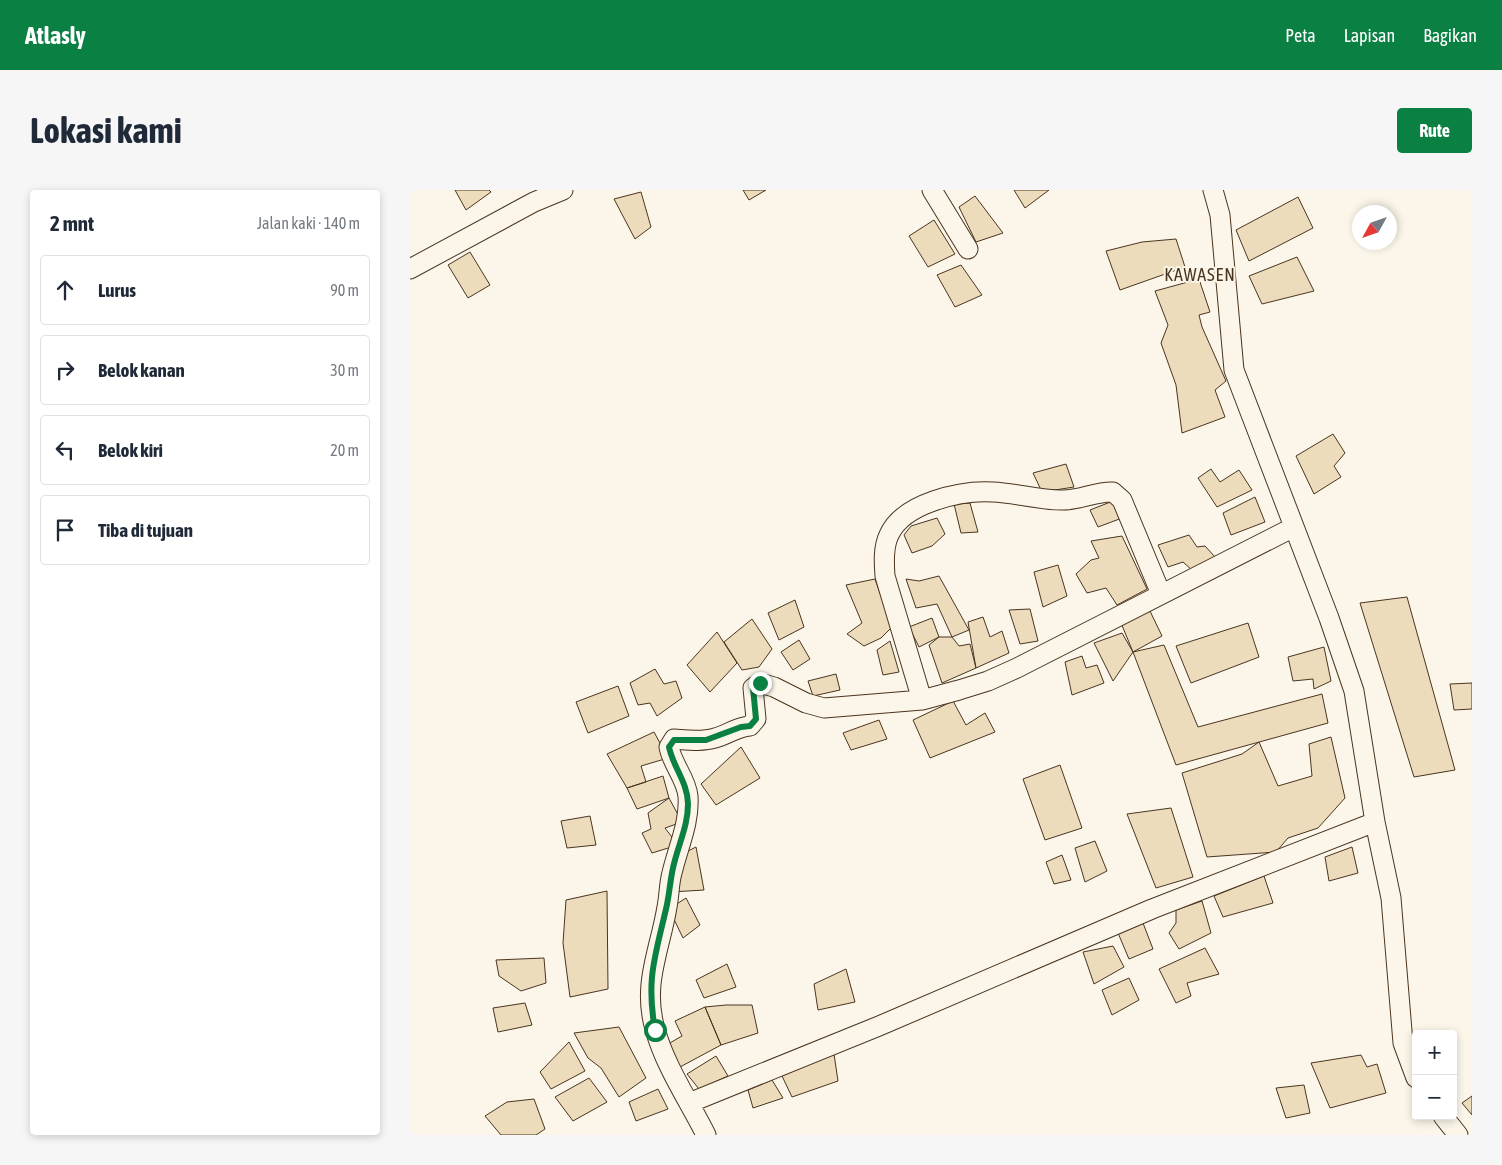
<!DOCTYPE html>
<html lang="id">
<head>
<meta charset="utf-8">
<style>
  :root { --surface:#fff; --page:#f6f6f7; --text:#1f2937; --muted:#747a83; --line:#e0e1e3; --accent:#0b8043 }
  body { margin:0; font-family:"Asap Condensed",sans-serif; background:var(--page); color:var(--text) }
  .controls { position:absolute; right:15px; bottom:15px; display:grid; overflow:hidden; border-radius:5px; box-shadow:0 2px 8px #0003 }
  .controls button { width:45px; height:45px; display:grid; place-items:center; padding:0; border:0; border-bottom:1px solid var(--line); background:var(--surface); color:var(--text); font:25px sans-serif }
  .compass { position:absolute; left:942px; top:15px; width:45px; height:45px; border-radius:50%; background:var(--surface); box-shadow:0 2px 8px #0003; rotate:230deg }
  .stop { position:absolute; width:15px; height:15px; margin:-11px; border:4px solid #0b8043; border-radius:50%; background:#fff }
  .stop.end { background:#0b8043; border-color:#fff; box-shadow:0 1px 5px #0008 }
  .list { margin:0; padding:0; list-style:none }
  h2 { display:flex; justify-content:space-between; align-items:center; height:65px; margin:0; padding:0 20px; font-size:21px }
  h2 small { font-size:16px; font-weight:400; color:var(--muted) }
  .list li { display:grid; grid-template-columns:32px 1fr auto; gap:15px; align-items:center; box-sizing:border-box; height:70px; margin:0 10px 10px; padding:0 10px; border:1px solid var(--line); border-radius:5px }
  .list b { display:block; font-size:19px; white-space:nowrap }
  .list em { font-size:16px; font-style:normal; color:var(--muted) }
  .icon { flex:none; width:28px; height:28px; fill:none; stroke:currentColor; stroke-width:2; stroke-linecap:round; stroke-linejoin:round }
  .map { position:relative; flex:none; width:1062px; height:945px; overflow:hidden; border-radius:5px }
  header { display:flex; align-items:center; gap:30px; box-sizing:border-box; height:70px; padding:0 25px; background:var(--accent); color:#fff }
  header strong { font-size:24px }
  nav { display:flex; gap:28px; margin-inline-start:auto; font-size:18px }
  .intro { display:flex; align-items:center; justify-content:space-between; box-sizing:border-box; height:120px; padding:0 30px }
  h1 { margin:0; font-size:35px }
  .button { padding:12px 22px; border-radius:5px; background:var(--accent); color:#fff; font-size:18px; font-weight:700 }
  main { display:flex; gap:30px; padding:0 30px }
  aside { flex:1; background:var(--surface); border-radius:5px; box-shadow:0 2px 8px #0003 }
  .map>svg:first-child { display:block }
</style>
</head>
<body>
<header>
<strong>Atlasly</strong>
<nav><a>Peta</a><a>Lapisan</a><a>Bagikan</a></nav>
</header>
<div class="intro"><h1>Lokasi kami</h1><a class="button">Rute</a></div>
<main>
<aside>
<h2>2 mnt<small>Jalan kaki · 140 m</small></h2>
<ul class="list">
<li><svg class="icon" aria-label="ahead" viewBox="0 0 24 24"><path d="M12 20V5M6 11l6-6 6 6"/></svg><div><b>Lurus</b></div><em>90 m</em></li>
<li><svg class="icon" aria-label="right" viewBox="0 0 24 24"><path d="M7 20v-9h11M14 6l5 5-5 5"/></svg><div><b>Belok kanan</b></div><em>30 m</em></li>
<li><svg class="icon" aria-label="left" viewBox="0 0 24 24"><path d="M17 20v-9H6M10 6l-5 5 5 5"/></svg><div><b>Belok kiri</b></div><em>20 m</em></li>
<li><svg class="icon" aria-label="arrive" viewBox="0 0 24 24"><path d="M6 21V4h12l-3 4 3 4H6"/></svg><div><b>Tiba di tujuan</b></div></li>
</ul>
</aside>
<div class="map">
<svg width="1062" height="945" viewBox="0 0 1062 945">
  <rect width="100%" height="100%" fill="#fbf6e9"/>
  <path fill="#ecdcbc" stroke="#4a3520" d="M45 0H79L81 2 56 20Z
    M333 0H356L339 10Z
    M604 0H639L615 18Z
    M231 2 241 37 225 49 204 9Z
    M565 6 593 43 566 52 549 17Z
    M888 7 903 38 839 71 826 40Z
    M524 30 545 64 518 77 499 46Z
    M766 49 775 77 710 100 696 61 732 52Z
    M60 62 80 95 58 108 38 75Z
    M887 67 904 101 852 114 839 86Z
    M551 75 572 105 545 117 527 85Z
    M789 89 800 122 789 125 792 137 816 191 805 200 815 227 772 243 766 195 751 153 758 135 745 101Z
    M923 244 935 263 924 276 931 287 904 304 886 266Z
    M656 274 664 297 632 302 623 283Z
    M801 279 810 292 829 280 842 300 807 317 788 288Z
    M845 307 855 332 821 345 813 323Z
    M703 311 712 328 688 337 680 320Z
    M560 313 568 342 551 343 544 314Z
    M527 328 535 344 522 356 502 363 494 345 501 336Z
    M779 345 787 357 795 356 806 368 782 380 773 372 758 377 748 355Z
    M712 346 737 399 707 415 696 398 677 403 666 384 681 370 689 368 681 351Z
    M648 375 657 406 633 417 624 382Z
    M529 386 559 440 542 447 527 414 506 418 496 389 509 391Z
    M465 389 482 437 471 448 454 456 437 444 452 433 436 395Z
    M997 407 1045 580 1004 587 950 413Z
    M385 410 394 437 369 450 358 423Z
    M620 419 628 451 610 454 599 420Z
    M739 419 752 446 723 462 711 433Z
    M573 427 580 447 592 441 599 463 566 478 558 432Z
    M522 428 529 447 509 457 499 437Z
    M342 429 362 459 349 477 332 480 314 452Z
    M838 433 849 467 781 493 766 456Z
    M307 442 327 473 300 502 277 475Z
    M712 443 723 462 703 491 684 453Z
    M529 447H542L549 456 560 454 566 478 532 493 519 455Z
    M389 450 400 469 383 480 371 462Z
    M480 451 489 482 473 485 467 460Z
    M754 455 788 537 912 504 918 533 766 575 723 462Z
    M914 457 921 491 904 499 903 489 883 491 878 467Z
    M672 466 676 478 687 475 694 493 662 505 655 472Z
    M245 479 254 494 266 491 272 508 247 526 240 513 228 515 220 493Z
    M426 484 430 500 403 506 398 491Z
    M1062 493V519L1044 520 1040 494Z
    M208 496 219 526 178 543 166 512Z
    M543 511 556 535 575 523 585 542 520 568 503 530Z
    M469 530 477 549 441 560 433 543Z
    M244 542 258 568 231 576 236 592 217 598 197 564Z
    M921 547 935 608 908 638 878 648 866 662 797 667 772 583 832 564 849 552 868 596 902 586 899 554Z
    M331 557 350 588 306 615 291 594Z
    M650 575 672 638 635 650 613 589Z
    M253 586 259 608 227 619 217 598Z
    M259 608 272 632 255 638 268 655 242 663 232 643 241 639 238 623Z
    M761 618 783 687 746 698 717 624Z
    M180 626 186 655 157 658 151 631Z
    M685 651 697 681 675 692 665 658Z
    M286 657 294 700 261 702 276 662Z
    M942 657 948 683 919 691 915 667Z
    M652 665 661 690 644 694 636 672Z
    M854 686 863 713 813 727 804 706Z
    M197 701 198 799 160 807 153 753 156 710Z
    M276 708 290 735 273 748 259 719Z
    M792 711 801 743 769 759 759 743 766 733V720Z
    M733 733 743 759 719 769 708 743Z
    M703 756 714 777 684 794 673 762Z
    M795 758 809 784 777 793 781 806 766 813 749 779Z
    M134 768 136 793 111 801 89 786 86 770Z
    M317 774 326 797 294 808 286 790Z
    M436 779 445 812 408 820 404 794Z
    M719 788 729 810 702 825 692 800Z
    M115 813 122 835 88 842 83 818Z
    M316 815H342L348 843 311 855 295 817Z
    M295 817 311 855 270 877 258 854 272 846 265 831Z
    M209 837 236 888 209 907 191 878 178 868 164 843Z
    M159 852 175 881 141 899 130 882Z
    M424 864 428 891 382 907 372 886Z
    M951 865 957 877 967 874 976 903 920 918 901 873Z
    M306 866 318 886 289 899 277 884Z
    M179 888 197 912 163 931 145 907Z
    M362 890 373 908 343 918 338 900Z
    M894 895 900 923 876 928 866 898Z
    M248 899 258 919 226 931 219 912Z
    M1062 906V925L1052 913Z
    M124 909 135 939 126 945H91L75 926 97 912Z"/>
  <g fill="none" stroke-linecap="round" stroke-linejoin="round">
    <defs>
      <path id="minor" d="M522 0 558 59
        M803 0 810 25 824 180 919 428 944 501 965 632 981 708 993 853 1006 888
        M0 79 124 12 153 0
        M512 510 475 386C474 373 473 357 479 345 493 313 551 300 583 302 606 303 628 310 651 310 669 311 686 301 703 302L712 310 751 404
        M279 913 469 836 742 719 965 632
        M1033 926 1048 945
        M296 945C279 911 255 876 245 839 232 794 250 760 257 717 259 707 259 697 261 687 267 659 280 634 278 606 276 588 262 574 259 557L264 549C278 550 292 552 305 548 317 545 326 537 340 536L346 529 343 498 350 493 364 497 396 513 414 518 512 510 549 500 578 491 607 478 884 337"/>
    </defs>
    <use href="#minor" stroke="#4a3520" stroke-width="21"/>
    <use href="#minor" stroke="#fbf6e9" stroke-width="19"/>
  </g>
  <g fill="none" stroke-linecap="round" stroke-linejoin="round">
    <path stroke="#0b8043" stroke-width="6" d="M245 840C236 789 245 767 256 719 260 703 260 686 265 670 270 651 278 634 278 614 278 593 263 577 259 557L264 550H296L331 537 340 536 346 529 343 498 350 493"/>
  </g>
  <g text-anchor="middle" stroke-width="4" stroke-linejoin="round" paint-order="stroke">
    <g font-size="18" letter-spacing="1" fill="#4a3520" stroke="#fbf6e9">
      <text x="790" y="91">KAWASEN</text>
    </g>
  </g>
</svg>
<div class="controls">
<button>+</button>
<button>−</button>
</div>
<svg class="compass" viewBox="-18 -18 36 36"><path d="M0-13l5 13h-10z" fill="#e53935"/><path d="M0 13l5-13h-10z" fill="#747a83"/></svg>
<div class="stop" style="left:245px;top:840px"></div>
<div class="stop end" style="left:350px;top:493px"></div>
</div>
</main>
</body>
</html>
